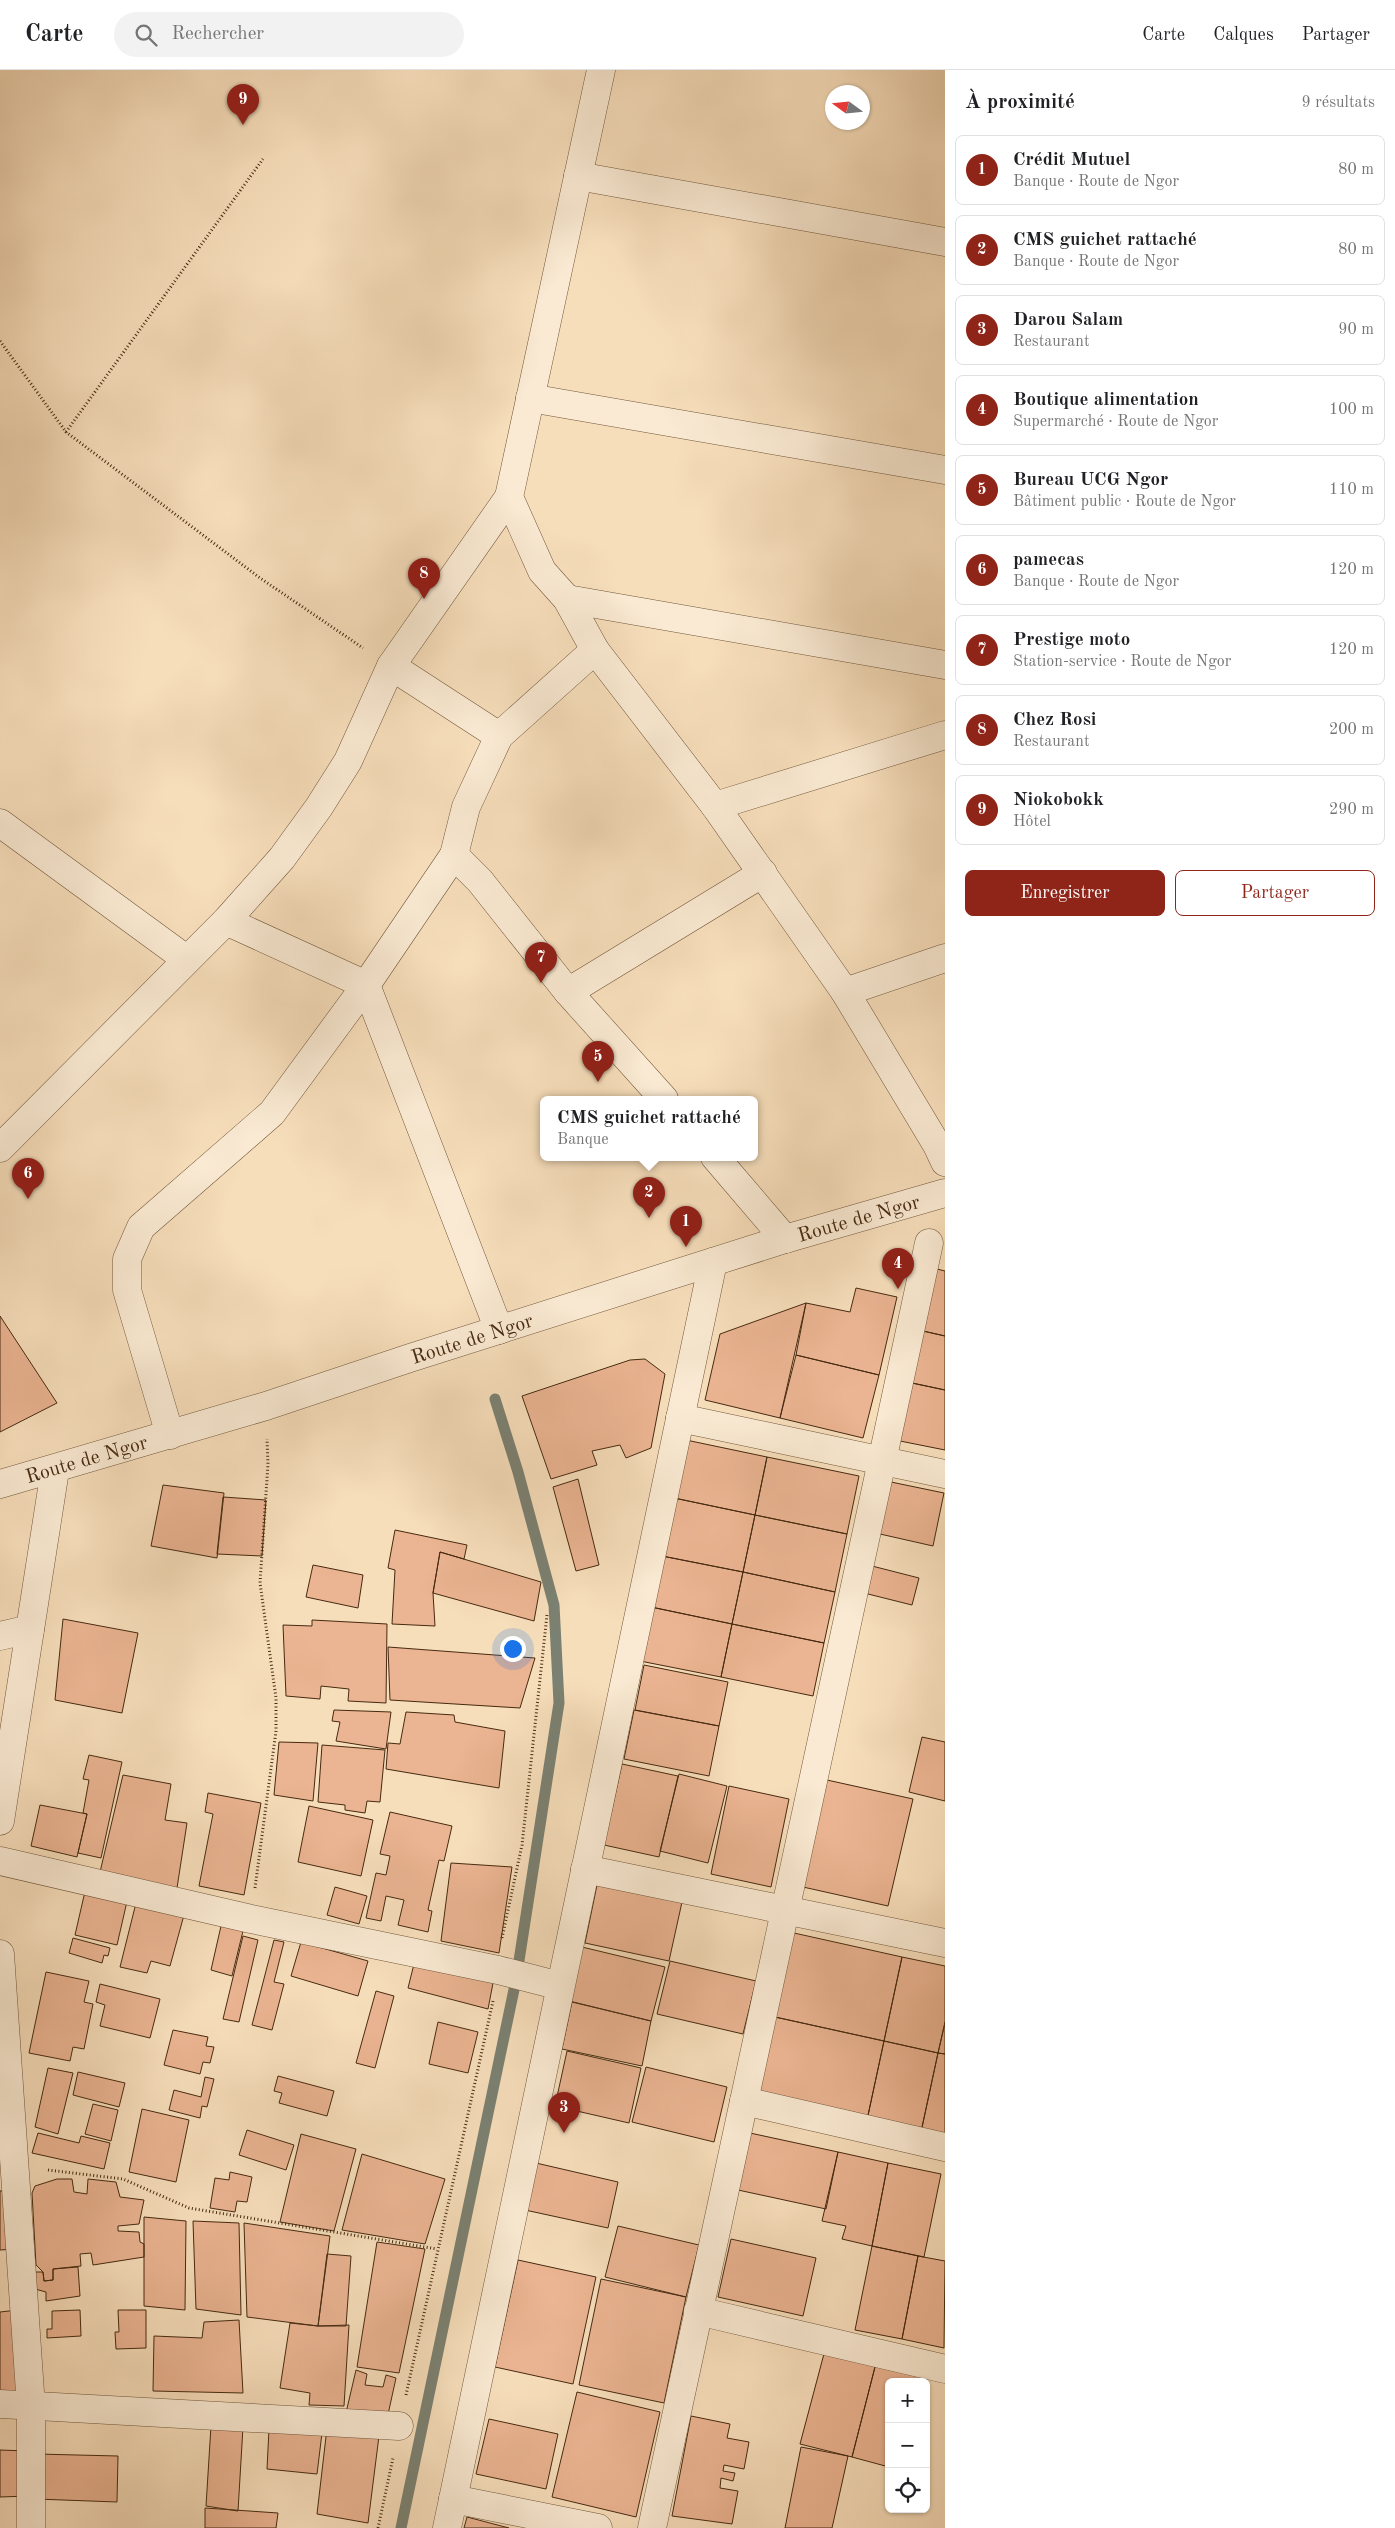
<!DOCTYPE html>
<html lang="fr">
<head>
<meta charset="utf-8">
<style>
  :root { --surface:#fff; --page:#f2f2f2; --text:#202124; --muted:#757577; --line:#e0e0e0; --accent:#8f2418 }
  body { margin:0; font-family:"Old Standard TT",serif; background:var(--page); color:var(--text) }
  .controls { position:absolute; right:15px; bottom:15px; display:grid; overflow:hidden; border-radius:8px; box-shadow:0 1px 4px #0004 }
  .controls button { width:45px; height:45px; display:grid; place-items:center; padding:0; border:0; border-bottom:1px solid var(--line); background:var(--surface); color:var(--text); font:25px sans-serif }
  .compass { position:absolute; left:825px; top:15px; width:45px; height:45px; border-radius:50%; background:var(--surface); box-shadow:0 1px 4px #0004; rotate:285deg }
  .you { position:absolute; left:512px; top:1578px; width:18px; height:18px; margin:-12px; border:4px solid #fff; border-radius:50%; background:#1a73e8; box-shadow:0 0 0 8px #1a73e833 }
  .badge { display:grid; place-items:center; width:32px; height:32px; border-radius:50%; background:var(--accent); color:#fff; font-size:16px; font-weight:700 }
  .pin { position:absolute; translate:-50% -41px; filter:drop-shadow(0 1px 2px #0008) }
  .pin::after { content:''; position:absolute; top:26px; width:18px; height:15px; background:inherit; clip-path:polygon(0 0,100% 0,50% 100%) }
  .popup { position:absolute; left:540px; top:1026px; width:218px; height:65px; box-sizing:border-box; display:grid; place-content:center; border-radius:8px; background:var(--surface); filter:drop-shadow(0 1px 4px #0005); font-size:16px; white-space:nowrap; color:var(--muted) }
  .popup b { font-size:19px; color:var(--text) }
  .popup::after { content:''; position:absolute; left:50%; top:100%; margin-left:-10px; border:10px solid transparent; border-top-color:var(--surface) }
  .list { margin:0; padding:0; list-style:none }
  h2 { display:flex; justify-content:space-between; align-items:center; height:65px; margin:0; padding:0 20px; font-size:21px }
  h2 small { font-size:16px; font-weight:400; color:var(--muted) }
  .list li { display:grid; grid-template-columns:32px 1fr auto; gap:15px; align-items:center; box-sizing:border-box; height:70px; margin:0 10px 10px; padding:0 10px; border:1px solid var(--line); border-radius:8px }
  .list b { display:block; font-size:19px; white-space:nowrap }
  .list p { margin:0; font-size:16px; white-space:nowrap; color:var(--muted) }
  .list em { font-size:16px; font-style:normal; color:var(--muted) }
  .actions { display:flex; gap:10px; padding:15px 20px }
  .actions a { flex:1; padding:11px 0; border:1px solid var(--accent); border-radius:8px; text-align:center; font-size:18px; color:var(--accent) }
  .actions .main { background:var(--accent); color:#fff }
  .icon { flex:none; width:28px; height:28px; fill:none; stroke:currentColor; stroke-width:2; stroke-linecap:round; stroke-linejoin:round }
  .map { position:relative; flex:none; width:945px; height:2458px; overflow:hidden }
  header { display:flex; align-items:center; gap:30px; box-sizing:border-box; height:70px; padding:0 25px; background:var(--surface); border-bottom:1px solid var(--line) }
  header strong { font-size:24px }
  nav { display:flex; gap:28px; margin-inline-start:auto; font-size:18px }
  .search { width:350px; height:45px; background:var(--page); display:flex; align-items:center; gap:12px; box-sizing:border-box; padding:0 18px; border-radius:28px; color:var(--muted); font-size:19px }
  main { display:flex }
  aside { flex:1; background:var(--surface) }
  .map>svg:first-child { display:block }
</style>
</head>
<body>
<header>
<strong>Carte</strong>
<div class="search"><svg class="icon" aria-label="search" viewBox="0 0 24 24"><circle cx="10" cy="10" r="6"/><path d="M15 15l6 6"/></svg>Rechercher</div>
<nav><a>Carte</a><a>Calques</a><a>Partager</a></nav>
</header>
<main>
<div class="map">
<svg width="945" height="2458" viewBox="0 0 945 2458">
  <rect width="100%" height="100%" fill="#f7debb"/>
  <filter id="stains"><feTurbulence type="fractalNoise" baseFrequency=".004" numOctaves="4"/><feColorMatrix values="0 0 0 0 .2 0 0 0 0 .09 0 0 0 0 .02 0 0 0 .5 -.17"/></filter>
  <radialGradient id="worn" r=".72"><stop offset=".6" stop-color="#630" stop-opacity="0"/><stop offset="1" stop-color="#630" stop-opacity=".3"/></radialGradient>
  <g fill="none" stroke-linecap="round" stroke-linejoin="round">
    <path stroke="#7b8172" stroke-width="11" d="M401 2458 516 1910 559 1633 554 1535 518 1402 495 1329"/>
  </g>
  <path fill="#ebb492" stroke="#462a10" d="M937 1199 945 1201V1266L923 1261Z
    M856 1218 897 1227 879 1305 796 1285 806 1233 850 1242Z
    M806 1233 780 1348 705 1330 720 1264Z
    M0 1246 57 1333 0 1362Z
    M923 1261 945 1266V1320L912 1313Z
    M796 1285 879 1305 863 1368 780 1348Z
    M645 1289 665 1304 651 1378 626 1388 620 1375 592 1381 597 1395 551 1409 522 1326 630 1290Z
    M912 1313 945 1320V1380L900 1371Z
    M686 1370 767 1387 755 1445 674 1428Z
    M767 1387 859 1406 847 1464 755 1445Z
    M578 1409 599 1495 576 1501 553 1417Z
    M891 1412 944 1423 933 1476 880 1464Z
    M163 1415 224 1423 217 1488 151 1476Z
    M223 1427 266 1430 262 1486 217 1484Z
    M674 1428 755 1445 743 1502 662 1486Z
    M755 1445 847 1464 835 1522 743 1502Z
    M395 1460 467 1475 464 1489 440 1482 433 1523 435 1556 392 1554 395 1500 388 1498Z
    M440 1482 541 1512 534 1551 433 1523Z
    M662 1486 743 1502 732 1554 651 1537Z
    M313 1495 363 1505 358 1538 306 1527Z
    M872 1496 919 1508 912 1535 864 1523Z
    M743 1502 835 1522 824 1573 732 1554Z
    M651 1537 732 1554 721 1607 640 1591Z
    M63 1549 138 1563 122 1643 55 1630Z
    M312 1550 387 1554 386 1633 348 1631 349 1619 321 1616 320 1629 286 1626 283 1555 312 1556Z
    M732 1554 824 1573 813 1626 721 1607Z
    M388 1577 535 1588 520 1638 390 1630Z
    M644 1595 728 1612 719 1656 635 1640Z
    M334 1640 391 1642 386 1679 336 1671 340 1652 332 1651Z
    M634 1640 719 1656 709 1706 624 1689Z
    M406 1642 454 1645 455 1652 505 1661 499 1718 386 1699 388 1673 400 1674Z
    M922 1667 945 1672V1731L909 1722Z
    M279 1672 318 1673 313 1731 274 1725Z
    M322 1675 385 1680 380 1732 367 1731 365 1743 345 1740V1735L318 1732Z
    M89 1685 122 1692 101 1788 78 1783 87 1744 83 1743 89 1710 83 1709Z
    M622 1694 678 1706 659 1787 604 1775Z
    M679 1704 727 1716 708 1793 660 1781Z
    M123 1705 171 1714 165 1750 187 1753 177 1818 100 1802Z
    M827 1710 913 1729 888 1836 803 1817Z
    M729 1716 789 1729 771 1817 711 1804Z
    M208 1723 261 1733 244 1825 199 1816 213 1744 205 1742Z
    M40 1735 87 1744 77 1787 31 1776Z
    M309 1736 373 1750 361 1806 298 1792Z
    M390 1742 452 1756 444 1791 439 1790 428 1840 432 1841 428 1862 398 1855 404 1830 386 1826 381 1851 366 1848 376 1803 386 1805 390 1786 380 1784Z
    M451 1793 512 1797 499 1883 441 1871Z
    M597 1815 682 1832 669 1891 585 1873Z
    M86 1817 128 1827 117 1875 75 1865Z
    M335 1817 367 1826 359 1854 327 1845Z
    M136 1833 184 1845 170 1896 151 1891 147 1903 120 1897Z
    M221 1856 243 1861 232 1906 211 1900Z
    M794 1863 902 1887 884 1971 775 1947Z
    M243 1866 258 1870 239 1952 223 1949Z
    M73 1868 110 1878 108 1886 104 1885 102 1893 69 1883Z
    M274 1870 284 1872 274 1912 284 1914 272 1960 252 1955Z
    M301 1872 368 1891 358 1926 291 1906Z
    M582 1877 665 1897 651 1951 569 1931Z
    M902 1887 945 1896V1953L938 1983 884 1971Z
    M415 1890 494 1908 488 1939 408 1918Z
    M670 1891 756 1911 743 1964 657 1944Z
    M46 1902 89 1911 84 1932 93 1934 84 1979 73 1977 70 1991 29 1983Z
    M100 1914 160 1929 150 1968 100 1956 105 1935 96 1932Z
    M376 1921 394 1926 375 1998 356 1993Z
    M572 1932 651 1951 642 1996 562 1979Z
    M775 1947 884 1971 867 2050 758 2026Z
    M438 1952 478 1962 468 2003 429 1994Z
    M945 1952V1984L938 1983Z
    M173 1960 208 1967 206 1976 214 1977 210 1993 203 1992 200 2004 164 1995Z
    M884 1971 938 1983 921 2062 867 2050Z
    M567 1981 641 1998 629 2053 555 2036Z
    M938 1983 945 1984V2068L921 2062Z
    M646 1997 727 2017 714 2072 632 2052Z
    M48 1998 73 2003 58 2064 35 2057Z
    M78 2002 125 2013 119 2037 73 2025Z
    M278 2006 334 2021 327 2046 279 2033 282 2023 274 2021Z
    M205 2007 214 2009 207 2037 202 2036 200 2048 169 2040 174 2020 201 2027Z
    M93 2034 118 2040 111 2071 85 2064Z
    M142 2039 189 2050 176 2112 129 2102Z
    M247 2060 294 2075 286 2100 239 2085Z
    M38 2063 79 2073 81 2066 110 2073 104 2099 32 2083Z
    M750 2063 838 2082 826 2139 738 2120Z
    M301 2064 356 2079 334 2161 280 2152Z
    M838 2082 888 2093 872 2176 842 2169 846 2156 822 2151Z
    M362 2084 445 2109 425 2174 342 2160Z
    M536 2093 618 2112 608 2158 525 2140Z
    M888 2093 941 2104 924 2187 872 2176Z
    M230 2102 252 2107 247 2132 237 2131 235 2142 210 2138 215 2108 229 2110Z
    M57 2109H72L74 2122 87 2124 88 2109 116 2112 120 2127 144 2130 139 2154 118 2156V2161L139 2162 140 2172 144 2174V2187L93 2195 91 2183 80 2184 81 2196 53 2199V2210L44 2211 43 2202 36 2195 32 2123 35 2116Z
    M11 2120 15 2179 0 2180V2121Z
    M144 2147 186 2151 185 2240 144 2236Z
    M193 2151 239 2153 241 2245 196 2239Z
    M244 2153 330 2166 318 2256 247 2247Z
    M618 2156 699 2175 686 2227 605 2207Z
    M731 2169 816 2188 803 2246 718 2227Z
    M377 2172 425 2179 399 2303 357 2297Z
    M872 2176 918 2186 902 2269 855 2260Z
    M327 2184 351 2186 346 2256H318Z
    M918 2186 945 2191 944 2278 902 2269Z
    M518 2190 596 2207 573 2314 495 2297Z
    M78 2197 80 2226 46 2231V2222L35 2219 34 2202H43L44 2211 53 2210V2199Z
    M601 2209 686 2227 664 2333 579 2315Z
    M18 2240 20 2328 0 2327V2242Z
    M80 2240 81 2266 47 2268V2259H52V2241Z
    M118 2240H146V2278L116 2279 115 2262H119Z
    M239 2250 243 2323 153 2321 154 2266 202 2268 204 2252Z
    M290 2253 318 2256 349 2255 344 2336 309 2335 310 2323 280 2318Z
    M825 2280 876 2293 852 2387 800 2374Z
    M876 2293 927 2306 926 2312H889V2397L852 2387Z
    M356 2300 367 2304 365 2315 383 2317 386 2305 396 2308 387 2349 345 2347Z
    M577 2322 660 2342 636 2447 552 2427Z
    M691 2346 730 2354 727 2368 749 2372 744 2399 724 2395 723 2401 735 2403 733 2411 721 2408 720 2418 738 2421 732 2454 672 2446Z
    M489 2349 558 2364 546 2419 476 2404Z
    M211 2356 243 2357 238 2441 206 2436Z
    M327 2358 379 2366 368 2453 317 2444Z
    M269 2359 322 2363 317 2404 267 2399Z
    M801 2377 848 2386 832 2458H785Z
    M0 2380 28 2381V2426L0 2427Z
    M36 2384 118 2386 117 2432 36 2429Z
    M205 2438 278 2443 276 2458H205Z
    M467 2447 509 2458H464Z"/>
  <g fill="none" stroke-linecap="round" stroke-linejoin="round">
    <defs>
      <g id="minor">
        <path d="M601 0 509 427 542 501 567 529 595 580 715 736 845 922 937 1075 945 1092"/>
        <path d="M578 106 945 172"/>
        <path d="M530 328 945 400"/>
        <path d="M567 529 945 595"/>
        <path d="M391 596 499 666"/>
        <path d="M715 736 945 665"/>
        <path d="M0 753 186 889"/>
        <path d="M454 785 480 811 568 922 664 1029"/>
        <path d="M226 851 366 915 499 1260"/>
        <path d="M568 922 763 803"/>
        <path d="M845 922 945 888"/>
        <path d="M0 1078 226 851 282 788 319 737 348 691 391 596 509 427"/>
        <path d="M715 1087 785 1169"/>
        <path d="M680 1348 945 1404"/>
        <path d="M170 1365 127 1220V1189L141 1157 272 1043 366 915 454 785 466 737 499 666 595 580"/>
        <path id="s1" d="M0 1414 266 1336 410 1288 785 1169 945 1123"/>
        <path d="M0 1566 30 1559"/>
        <path d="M0 1751 55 1400"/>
        <path d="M0 1791 251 1849 498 1900 560 1916"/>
        <path d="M585 1799 945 1873"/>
        <path d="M0 1884 31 2337V2458"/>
        <path d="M744 2031 945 2077"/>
        <path d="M698 2241 945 2299"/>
        <path d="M0 2334 399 2356"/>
        <path d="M453 2429 598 2458"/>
        <path d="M447 2458 713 1192"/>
        <path d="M652 2458 929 1173"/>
      </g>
    </defs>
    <use href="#minor" stroke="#72573b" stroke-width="29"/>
    <path stroke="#462a10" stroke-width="3" stroke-dasharray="1 2.5" stroke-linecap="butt" d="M0 271 66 362 260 508 363 578
      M66 362 263 89
      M255 1818 276 1661V1628L260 1513 268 1394 267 1369
      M502 1868 522 1775 547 1545
      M48 2100 123 2109 189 2138 437 2179
      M406 2325 493 1931
      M378 2458 393 2388"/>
    <use href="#minor" stroke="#faead3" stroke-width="28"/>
  </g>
  <g text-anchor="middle" stroke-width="4" stroke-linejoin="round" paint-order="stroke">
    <g font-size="20" fill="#462a10" stroke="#faead3">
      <text dy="7" stroke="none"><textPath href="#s1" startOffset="899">Route de Ngor</textPath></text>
      <text dy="7" stroke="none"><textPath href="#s1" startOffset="494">Route de Ngor</textPath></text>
      <text dy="7" stroke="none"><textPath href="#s1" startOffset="90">Route de Ngor</textPath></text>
    </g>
  </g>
  <rect width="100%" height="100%" filter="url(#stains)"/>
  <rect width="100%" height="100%" fill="url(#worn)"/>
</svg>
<div class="controls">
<button>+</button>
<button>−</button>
<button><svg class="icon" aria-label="locate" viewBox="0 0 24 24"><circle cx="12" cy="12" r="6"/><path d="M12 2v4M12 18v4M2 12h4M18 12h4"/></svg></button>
</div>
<svg class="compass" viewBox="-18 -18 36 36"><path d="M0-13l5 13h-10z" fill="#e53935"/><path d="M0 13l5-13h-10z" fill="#757577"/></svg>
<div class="you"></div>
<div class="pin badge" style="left:686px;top:1177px">1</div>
<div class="pin badge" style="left:649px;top:1148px">2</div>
<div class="popup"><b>CMS guichet rattaché</b>Banque</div>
<div class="pin badge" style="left:564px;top:2063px">3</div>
<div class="pin badge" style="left:898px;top:1219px">4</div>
<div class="pin badge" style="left:598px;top:1012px">5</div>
<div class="pin badge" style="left:28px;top:1129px">6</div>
<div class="pin badge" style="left:541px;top:913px">7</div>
<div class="pin badge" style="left:424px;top:529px">8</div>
<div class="pin badge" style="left:243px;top:55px">9</div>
</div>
<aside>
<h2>À proximité<small>9 résultats</small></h2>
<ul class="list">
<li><span class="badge">1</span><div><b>Crédit Mutuel</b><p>Banque · Route de Ngor</p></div><em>80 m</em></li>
<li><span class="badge">2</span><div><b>CMS guichet rattaché</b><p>Banque · Route de Ngor</p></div><em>80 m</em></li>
<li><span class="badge">3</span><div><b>Darou Salam</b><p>Restaurant</p></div><em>90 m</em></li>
<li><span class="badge">4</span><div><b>Boutique alimentation</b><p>Supermarché · Route de Ngor</p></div><em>100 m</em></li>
<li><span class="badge">5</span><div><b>Bureau UCG Ngor</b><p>Bâtiment public · Route de Ngor</p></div><em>110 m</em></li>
<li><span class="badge">6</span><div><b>pamecas</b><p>Banque · Route de Ngor</p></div><em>120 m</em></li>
<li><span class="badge">7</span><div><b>Prestige moto</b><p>Station-service · Route de Ngor</p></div><em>120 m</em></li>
<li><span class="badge">8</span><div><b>Chez Rosi</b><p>Restaurant</p></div><em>200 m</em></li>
<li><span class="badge">9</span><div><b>Niokobokk</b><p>Hôtel</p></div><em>290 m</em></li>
</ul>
<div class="actions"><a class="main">Enregistrer</a><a>Partager</a></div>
</aside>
</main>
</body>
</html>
